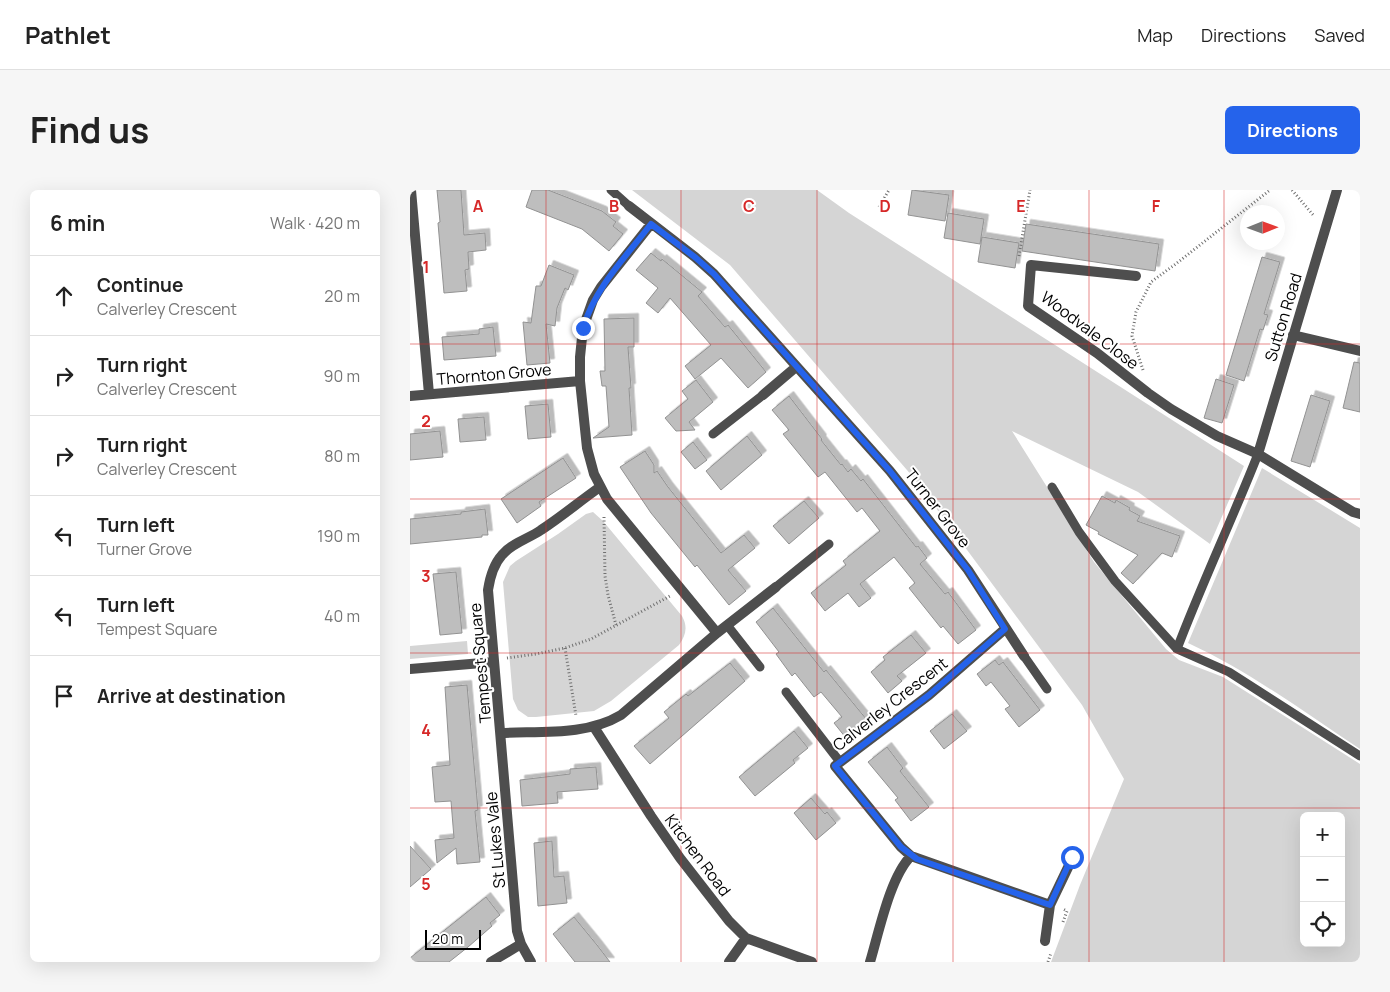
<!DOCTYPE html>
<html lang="en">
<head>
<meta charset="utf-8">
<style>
  :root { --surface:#fff; --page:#f6f6f6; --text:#222; --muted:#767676; --line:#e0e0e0; --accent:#2563eb }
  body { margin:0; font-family:Manrope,sans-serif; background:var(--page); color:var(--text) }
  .controls { position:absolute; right:15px; bottom:15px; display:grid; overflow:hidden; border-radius:8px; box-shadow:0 5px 20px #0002 }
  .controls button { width:45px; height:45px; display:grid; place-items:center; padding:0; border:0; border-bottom:1px solid var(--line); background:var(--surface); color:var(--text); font:25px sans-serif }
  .compass { position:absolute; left:830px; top:15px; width:45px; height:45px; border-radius:50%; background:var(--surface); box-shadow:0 5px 20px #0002; rotate:89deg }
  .scale { position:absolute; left:15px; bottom:12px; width:56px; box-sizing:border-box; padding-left:5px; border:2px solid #000; border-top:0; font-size:14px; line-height:18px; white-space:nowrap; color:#000; -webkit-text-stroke:4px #fff; paint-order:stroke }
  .stop { position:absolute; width:15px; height:15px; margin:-11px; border:4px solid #2563eb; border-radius:50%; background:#fff }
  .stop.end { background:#2563eb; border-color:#fff; box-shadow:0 1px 5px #0008 }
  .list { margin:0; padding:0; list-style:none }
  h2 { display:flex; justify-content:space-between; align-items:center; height:65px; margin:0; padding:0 20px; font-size:21px }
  h2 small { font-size:16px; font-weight:400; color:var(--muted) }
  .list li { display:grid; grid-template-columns:32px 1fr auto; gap:15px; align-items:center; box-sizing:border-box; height:80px; padding:0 20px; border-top:1px solid var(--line) }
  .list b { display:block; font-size:19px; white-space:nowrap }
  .list p { margin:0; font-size:16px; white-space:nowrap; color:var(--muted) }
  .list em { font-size:16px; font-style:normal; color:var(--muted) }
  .icon { flex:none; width:28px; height:28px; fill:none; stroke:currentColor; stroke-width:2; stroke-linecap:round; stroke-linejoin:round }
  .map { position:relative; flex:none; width:950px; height:772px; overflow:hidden; border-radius:8px }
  header { display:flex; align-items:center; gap:30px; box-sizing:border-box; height:70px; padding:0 25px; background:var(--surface); border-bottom:1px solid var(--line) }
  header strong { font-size:24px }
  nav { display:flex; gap:28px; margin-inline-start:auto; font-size:18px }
  .intro { display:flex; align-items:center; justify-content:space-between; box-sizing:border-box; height:120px; padding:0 30px }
  h1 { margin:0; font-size:35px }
  .button { padding:12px 22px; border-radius:8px; background:var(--accent); color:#fff; font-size:18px; font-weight:700 }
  main { display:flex; gap:30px; padding:0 30px }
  aside { flex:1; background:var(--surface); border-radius:8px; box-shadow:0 5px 20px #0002 }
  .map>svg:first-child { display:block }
</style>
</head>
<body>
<header>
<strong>Pathlet</strong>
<nav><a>Map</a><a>Directions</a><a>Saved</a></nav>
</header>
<div class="intro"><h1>Find us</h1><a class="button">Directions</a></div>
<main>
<aside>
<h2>6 min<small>Walk · 420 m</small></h2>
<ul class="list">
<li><svg class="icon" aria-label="ahead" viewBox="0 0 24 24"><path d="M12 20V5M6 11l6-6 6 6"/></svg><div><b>Continue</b><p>Calverley Crescent</p></div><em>20 m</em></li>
<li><svg class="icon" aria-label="right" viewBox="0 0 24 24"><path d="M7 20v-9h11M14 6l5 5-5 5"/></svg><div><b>Turn right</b><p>Calverley Crescent</p></div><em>90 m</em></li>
<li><svg class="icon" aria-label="right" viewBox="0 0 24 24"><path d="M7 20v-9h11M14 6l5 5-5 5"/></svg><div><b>Turn right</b><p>Calverley Crescent</p></div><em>80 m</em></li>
<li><svg class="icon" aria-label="left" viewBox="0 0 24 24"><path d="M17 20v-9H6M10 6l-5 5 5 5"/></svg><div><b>Turn left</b><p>Turner Grove</p></div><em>190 m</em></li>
<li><svg class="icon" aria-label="left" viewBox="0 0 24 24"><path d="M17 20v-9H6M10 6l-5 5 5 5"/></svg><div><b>Turn left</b><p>Tempest Square</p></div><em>40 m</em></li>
<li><svg class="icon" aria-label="arrive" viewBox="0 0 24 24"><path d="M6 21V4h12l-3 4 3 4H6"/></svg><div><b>Arrive at destination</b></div></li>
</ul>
</aside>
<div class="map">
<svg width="950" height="772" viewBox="0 0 950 772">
  <defs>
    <filter id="shadow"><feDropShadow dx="4.5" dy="-4.5" stdDeviation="0" flood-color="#0004"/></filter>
  </defs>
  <rect width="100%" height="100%" fill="#fff"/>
  <path fill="#d5d5d5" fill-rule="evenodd" d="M222 0H407L439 23 834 276 800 354 728 302 602 241 684 372 756 459 769 470 813 487 950 574V772H641L670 695 714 589 672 515 503 287 320 75ZM894 626H931V753H894Z
    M852 278 950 338V559C894 522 839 481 778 453Z
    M183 322 193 331 272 426C278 437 276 445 269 455L201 511 184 521 126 527H118L108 520 103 509 93 392 100 376 106 371 148 344 176 324Z
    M57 451 58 464 0 469V456Z"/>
  <path fill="#bebebe" stroke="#929292" filter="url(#shadow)" d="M27 0H51L54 45 75 43 76 60 58 62 59 79 55 80 57 101 34 103 28 33 30 32Z
    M122 0H138L192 21 206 32 203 36 213 44 199 61 172 39 116 17Z
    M502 0 539 5 535 31 498 25Z
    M538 23 574 29 570 54 534 48Z
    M616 34 749 54 745 81 612 61Z
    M572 47 609 53 605 78 568 72Z
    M241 63 251 71 252 69 292 102 288 106 315 137 318 135 356 182 338 198 311 168 285 189 275 176 301 155 260 108 248 123 236 113 248 98 226 80Z
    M852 67 870 72 854 124 858 125 853 140 850 139 834 191 816 185Z
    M139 75 164 85 158 100 155 98 147 118 145 136 136 134 140 173 117 175 113 132 121 133 126 96H131Z
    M224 128V157H218L221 198H219L222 245 183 248 199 237 196 196H192L190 181H195L194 129Z
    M83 137 86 166 34 170 32 147 69 144V139Z
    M944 172 950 173V222L933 218Z
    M806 189 824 195 812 233 794 228Z
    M286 190 303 212 279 232 285 240 266 241 255 228 278 209 272 201Z
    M901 205 920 211 900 277 881 271Z
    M379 206 412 249 411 250 431 275 432 274 438 282 441 279 451 291 453 289 506 357 508 356 517 368 510 374 535 404 538 402 566 440 548 454 533 436 531 438 499 398 505 393 484 367 450 394 461 408 449 417 438 403 415 421 401 403 436 375 433 371 470 341 452 318 447 322 415 282 408 287 373 244 379 240 362 220Z
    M138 214 141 247 118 249 115 216Z
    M74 227 76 250 50 252 48 229Z
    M30 241 33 267 0 270V244Z
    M337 246 352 265 311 300 296 281Z
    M283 252 297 270 285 279 271 262Z
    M235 261 244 275V283L247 281 258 297 311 363 334 345 345 358 318 380 336 401 319 415 287 375 285 377 241 323 210 277Z
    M153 268 166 288 129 312 131 316 107 333 91 309Z
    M692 306 705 313 706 310 720 318 719 320 730 326 727 331 770 346 762 367 752 363 723 394 711 383 728 365 688 344 689 342 676 335Z
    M394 311 409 328 379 354 363 336Z
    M75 319 78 345H72V347L0 354V329L51 324V322Z
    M46 382 52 443 30 445 23 384Z
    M363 418 414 482 416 480 457 530 436 548 424 533 432 527 411 502 404 507 385 483 382 486 366 464 369 462 346 432Z
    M501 445 516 463 487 486 492 491 478 503 461 482 475 470 473 467Z
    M585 470 589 475 593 472 630 520 609 537 595 519 600 516 581 492 576 496 567 484Z
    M320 473 335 491 240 574 224 556 259 528 254 522 276 504 278 506Z
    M57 495 68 620 65 621 70 672 47 674 46 658 27 673 25 650 44 648 41 611 25 612 22 577 40 575 35 497Z
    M542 524 557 541 534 559 520 541Z
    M384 541 398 558 383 570 385 573 345 606 329 587Z
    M477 557 493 578 490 581 519 617 501 631 485 610 488 608 458 572Z
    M186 577 188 599 147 602 148 613 112 616 110 590 160 584V579Z
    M401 608 415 624 417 622 426 633 406 650 384 623Z
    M142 651 144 687 154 686 157 713 128 716 124 653Z
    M0 656 21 679 0 697Z
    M76 707 90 725 80 733 82 736 58 757 39 772H0V768Z
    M164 727 187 755 200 772H165L143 744Z"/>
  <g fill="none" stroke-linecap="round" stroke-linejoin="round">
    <path stroke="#707070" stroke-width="3" stroke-dasharray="1 2.5" stroke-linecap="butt" d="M882 0 904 26
      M469 17 479 0
      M609 66 620 0
      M733 180 722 146 726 122 741 92 767 73 860 0
      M194 327 195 386 198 405 206 435
      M155 458 166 526
      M97 468 126 464 155 458 181 449 260 406
      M653 732 657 721 653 719
      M638 772 641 763"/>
    <path stroke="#4e4e4e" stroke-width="9" d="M201 0 219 16
      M303 244 353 205
      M848 264C822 330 792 393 767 459L819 482 950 566
      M642 297 669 342 705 391 767 459
      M366 397 419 354
      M317 435 350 477
      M614 466 637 499
      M376 502 430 572"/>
    <path stroke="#4e4e4e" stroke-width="10" d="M1 0 19 204
      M219 16 285 67 304 84 480 281 558 380 614 466
      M241 34 191 97 183 110 173 138 170 167V191L177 258 184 284 197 309 307 443
      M726 86 621 75 618 116 687 163 738 203 761 219 807 246 848 264 943 322 950 324
      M883 145 950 161
      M353 205 386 177
      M0 206 170 191
      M848 264 927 0
      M595 439 519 505 425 576 491 657 501 666 640 715
      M0 479 84 472
      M184 537 241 626 270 668 319 731 336 748 402 772
      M91 543C130 541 176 546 211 525L307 443 366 397
      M635 751 640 715 663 667
      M81 772 111 754
      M121 772 111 754 107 741 78 400C80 387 83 375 92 365 102 353 118 349 131 340 151 327 170 311 190 297
      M319 772 336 748
      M460 772C469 742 480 687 501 666"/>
  </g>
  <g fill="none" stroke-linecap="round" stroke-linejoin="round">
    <path stroke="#2563eb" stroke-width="6" d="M173 138C186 96 215 68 241 34L286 68 304 84 480 281 558 380 595 439 519 505 425 576 491 657 507 669 640 715 662 667"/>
  </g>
  <path fill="none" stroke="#d62828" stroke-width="1" stroke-opacity="0.55" d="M136 0V772M271 0V772M407 0V772M543 0V772M679 0V772M814 0V772M0 154H950M0 309H950M0 463H950M0 618H950"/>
  <g text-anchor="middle" stroke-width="4" stroke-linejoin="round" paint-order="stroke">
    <g font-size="16" fill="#000" stroke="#fff">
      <text transform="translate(873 127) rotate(-73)" y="6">Sutton Road</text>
      <text transform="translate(680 140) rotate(37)" y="6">Woodvale Close</text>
      <text transform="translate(84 184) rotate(-5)" y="6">Thornton Grove</text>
      <text transform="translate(528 318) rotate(52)" y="6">Turner Grove</text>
      <text transform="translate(70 473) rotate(-95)" y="6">Tempest Square</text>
      <text transform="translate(480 514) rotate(-38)" y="6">Calverley Crescent</text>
      <text transform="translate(85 650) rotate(-95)" y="6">St Lukes Vale</text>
      <text transform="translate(288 665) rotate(53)" y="6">Kitchen Road</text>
    </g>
  </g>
  <g font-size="16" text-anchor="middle" font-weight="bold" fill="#d62828" stroke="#fff" stroke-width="4" stroke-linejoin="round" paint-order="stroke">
    <text x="68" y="22">A</text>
    <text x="204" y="22">B</text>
    <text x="339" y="22">C</text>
    <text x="475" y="22">D</text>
    <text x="611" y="22">E</text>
    <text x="746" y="22">F</text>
    <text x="16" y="83">1</text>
    <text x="16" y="237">2</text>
    <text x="16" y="392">3</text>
    <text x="16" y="546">4</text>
    <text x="16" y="700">5</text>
  </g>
</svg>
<div class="controls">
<button>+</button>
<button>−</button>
<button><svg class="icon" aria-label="locate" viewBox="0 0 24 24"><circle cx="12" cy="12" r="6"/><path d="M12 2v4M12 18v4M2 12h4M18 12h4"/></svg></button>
</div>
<svg class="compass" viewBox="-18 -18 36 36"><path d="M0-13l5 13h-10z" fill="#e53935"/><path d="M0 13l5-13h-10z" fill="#767676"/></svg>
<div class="scale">20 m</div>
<div class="stop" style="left:662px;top:667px"></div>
<div class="stop end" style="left:173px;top:138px"></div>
</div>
</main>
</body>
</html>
